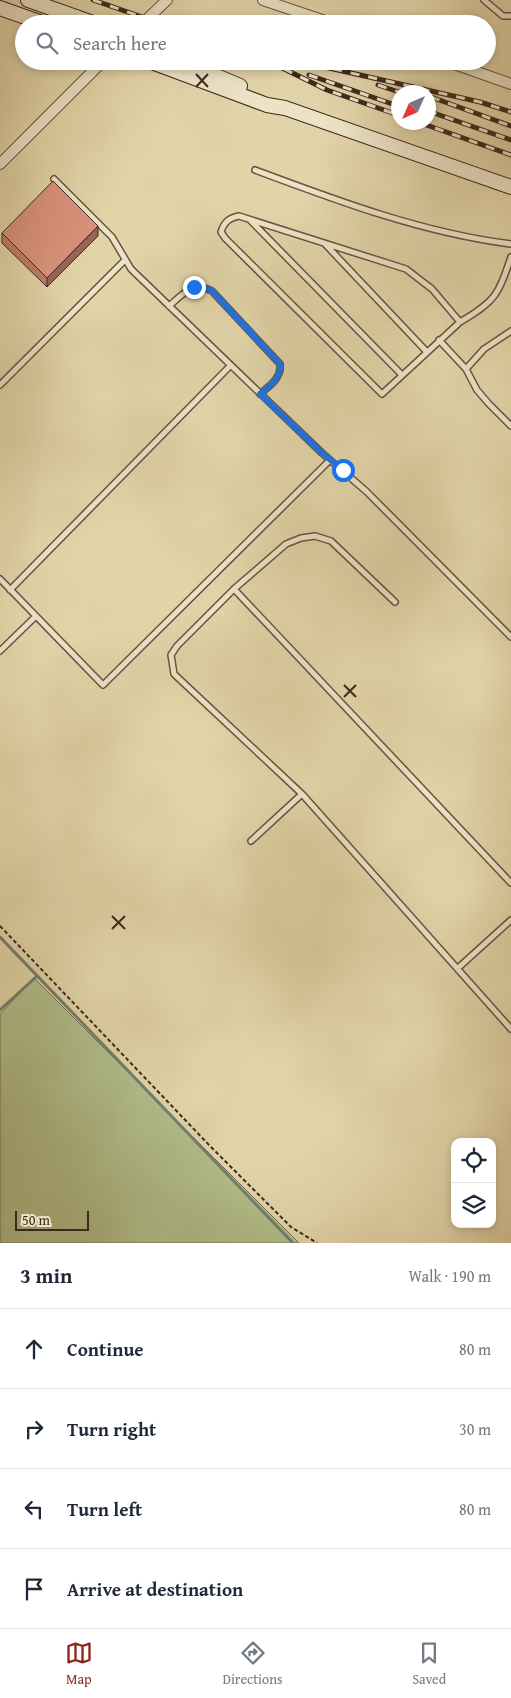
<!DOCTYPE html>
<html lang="en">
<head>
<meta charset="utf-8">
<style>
  :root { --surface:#fff; --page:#f2f2f3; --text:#1f2937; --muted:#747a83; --line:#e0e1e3; --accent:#8f2418 }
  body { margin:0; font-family:"Gentium Book Plus",serif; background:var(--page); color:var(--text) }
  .controls { position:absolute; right:15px; bottom:15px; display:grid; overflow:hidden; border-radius:10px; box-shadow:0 2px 8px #0003 }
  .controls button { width:45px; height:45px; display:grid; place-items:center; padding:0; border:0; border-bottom:1px solid var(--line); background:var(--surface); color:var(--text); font:25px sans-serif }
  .compass { position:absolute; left:391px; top:85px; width:45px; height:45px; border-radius:50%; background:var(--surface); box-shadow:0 2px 8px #0003; rotate:225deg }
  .scale { position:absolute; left:15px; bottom:12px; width:74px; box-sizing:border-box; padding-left:5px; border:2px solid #3e291b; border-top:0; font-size:14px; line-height:18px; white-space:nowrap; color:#3e291b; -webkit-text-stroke:4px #ece3c7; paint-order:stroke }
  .stop { position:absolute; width:15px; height:15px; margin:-11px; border:4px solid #1a73e8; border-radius:50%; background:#fff }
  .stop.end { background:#1a73e8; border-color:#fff; box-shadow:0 1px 5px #0008 }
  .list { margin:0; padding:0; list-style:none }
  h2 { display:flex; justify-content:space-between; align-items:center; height:65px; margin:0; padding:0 20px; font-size:21px }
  h2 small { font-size:16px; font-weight:400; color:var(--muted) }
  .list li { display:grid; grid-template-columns:32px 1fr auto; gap:15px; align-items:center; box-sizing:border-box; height:80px; padding:0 20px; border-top:1px solid var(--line) }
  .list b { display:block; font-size:19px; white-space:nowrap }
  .list em { font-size:16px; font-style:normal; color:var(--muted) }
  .icon { flex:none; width:28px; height:28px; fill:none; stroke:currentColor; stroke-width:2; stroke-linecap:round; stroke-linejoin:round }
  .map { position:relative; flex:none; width:511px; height:1243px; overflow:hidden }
  .search { position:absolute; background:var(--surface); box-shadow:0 2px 8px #0003; left:15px; right:15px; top:15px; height:55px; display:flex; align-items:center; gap:12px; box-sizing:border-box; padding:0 18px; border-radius:28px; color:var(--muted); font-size:19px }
  .sheet { height:385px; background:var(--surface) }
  nav { display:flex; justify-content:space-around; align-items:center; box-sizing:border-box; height:70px; border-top:1px solid var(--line); background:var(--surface); font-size:14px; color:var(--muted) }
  nav a { display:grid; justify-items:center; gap:2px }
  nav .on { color:var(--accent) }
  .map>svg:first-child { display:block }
</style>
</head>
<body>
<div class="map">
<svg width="511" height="1243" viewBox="0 0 511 1243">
  <rect width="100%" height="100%" fill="#e2d4a9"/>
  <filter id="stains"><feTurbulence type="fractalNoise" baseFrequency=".004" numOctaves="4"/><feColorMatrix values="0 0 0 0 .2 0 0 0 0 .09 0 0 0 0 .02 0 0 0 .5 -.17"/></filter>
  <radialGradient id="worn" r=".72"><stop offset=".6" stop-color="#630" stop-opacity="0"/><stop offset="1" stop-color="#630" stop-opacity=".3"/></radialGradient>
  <path fill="#b0bd8a" stroke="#777352" d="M34 978 299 1243H0V1014Z"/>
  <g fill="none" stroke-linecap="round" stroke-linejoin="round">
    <path stroke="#727f6f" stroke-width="3" d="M0 937 293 1243
      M0 1010 37 976"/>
    <defs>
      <path id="service" d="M484 0 503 16H511
        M255 170C338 201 423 233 511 244
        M54 179 112 237 131 269 322 453 367 492 511 637
        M239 216 406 269 432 289 460 322 382 394 225 238 221 232C224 222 229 218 239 216Z
        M250 220 402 375
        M326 245 427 352
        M169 306C183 294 193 281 212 291L280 364C282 378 269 386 260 394
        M460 322C496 301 498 295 511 257
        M439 340 466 369 477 390 489 404 511 426
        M466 369 484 349 511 331
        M0 385 125 260
        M0 579 103 685 330 460
        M234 589 286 544 301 538 315 536 331 541 395 602
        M10 590 230 366
        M0 651 36 616
        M251 841 302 794
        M511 883 234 589 177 646 171 655 174 674 302 794 511 1029
        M458 968 511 920"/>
      <path id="minor" d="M263 0 334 24
        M142 24 167 0
        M446 61 511 84
        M0 164 103 61"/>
      <path id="secondary" d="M28 0 96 24
        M0 8 45 24
        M149 61 267 105 285 108 511 187
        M181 61 240 86"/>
    </defs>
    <use href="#service" stroke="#67543e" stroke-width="8"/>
    <use href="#minor" stroke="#67543e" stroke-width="12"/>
    <use href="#secondary" stroke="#3e291b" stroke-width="16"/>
    <path stroke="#3e291b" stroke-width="2" stroke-dasharray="4 2.5" stroke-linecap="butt" d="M0 926 210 1146 291 1227 317 1243"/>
    <use href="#service" stroke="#ece3c7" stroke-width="5"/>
    <use href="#minor" stroke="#ece3c7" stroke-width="10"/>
    <use href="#secondary" stroke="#ece3c7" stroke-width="14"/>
    <defs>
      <path id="rail" d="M93 0 162 24
        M268 61 327 90 398 115
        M298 61 480 102 511 112
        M309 75 398 106
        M378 85 399 92
        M431 97 511 126
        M428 111 511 140
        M418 122 511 155"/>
    </defs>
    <use href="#rail" stroke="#3e291b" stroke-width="5"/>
    <use href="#rail" stroke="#ece3c7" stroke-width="3" stroke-dasharray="9" stroke-linecap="butt"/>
  </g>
  <path fill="#bb7e6c" stroke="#3e291b" d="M2 233 98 236 47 287 2 243Z"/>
  <path fill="#986758" stroke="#3e291b" d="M98 226V236L47 287V278Z"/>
  <path fill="#d9937d" stroke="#3e291b" d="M53 181 98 226 47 278 2 233Z"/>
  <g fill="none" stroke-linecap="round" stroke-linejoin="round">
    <path stroke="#1a73e8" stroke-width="6" d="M194 287 202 286 212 291 280 364C282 378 269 386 260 394L322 453 343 470"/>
  </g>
  <path fill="none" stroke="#3e291b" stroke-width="2" d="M196 74 208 87M196 87 208 74M344 685 356 697M344 697 356 685M112 916 125 929M112 929 125 916"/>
  <rect width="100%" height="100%" filter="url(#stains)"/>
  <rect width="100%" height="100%" fill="url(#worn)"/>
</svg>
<div class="controls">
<button><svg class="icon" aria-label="locate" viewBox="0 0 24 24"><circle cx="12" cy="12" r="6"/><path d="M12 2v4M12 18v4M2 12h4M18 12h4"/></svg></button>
<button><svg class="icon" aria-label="layers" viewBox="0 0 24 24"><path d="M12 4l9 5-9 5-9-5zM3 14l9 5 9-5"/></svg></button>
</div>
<svg class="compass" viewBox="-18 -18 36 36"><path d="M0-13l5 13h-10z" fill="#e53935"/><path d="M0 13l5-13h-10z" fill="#747a83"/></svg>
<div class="scale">50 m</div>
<div class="stop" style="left:343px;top:470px"></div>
<div class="stop end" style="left:194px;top:287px"></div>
<div class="search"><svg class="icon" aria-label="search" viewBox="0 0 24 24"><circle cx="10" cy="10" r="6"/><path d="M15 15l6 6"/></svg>Search here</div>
</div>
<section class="sheet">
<h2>3 min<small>Walk · 190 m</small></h2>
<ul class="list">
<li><svg class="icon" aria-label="ahead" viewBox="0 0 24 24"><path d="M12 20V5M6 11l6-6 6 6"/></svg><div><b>Continue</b></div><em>80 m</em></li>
<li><svg class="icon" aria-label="right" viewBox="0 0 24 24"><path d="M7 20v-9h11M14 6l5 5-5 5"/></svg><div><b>Turn right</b></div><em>30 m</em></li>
<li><svg class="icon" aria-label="left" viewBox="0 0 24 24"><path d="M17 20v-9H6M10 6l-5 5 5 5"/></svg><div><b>Turn left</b></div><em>80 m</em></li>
<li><svg class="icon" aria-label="arrive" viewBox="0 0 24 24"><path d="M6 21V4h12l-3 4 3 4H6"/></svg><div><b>Arrive at destination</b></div></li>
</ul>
</section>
<nav>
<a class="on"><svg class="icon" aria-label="map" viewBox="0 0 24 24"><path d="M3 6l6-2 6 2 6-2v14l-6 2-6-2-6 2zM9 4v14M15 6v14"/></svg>Map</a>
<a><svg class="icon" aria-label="directions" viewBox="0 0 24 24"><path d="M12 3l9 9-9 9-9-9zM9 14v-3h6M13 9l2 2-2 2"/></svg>Directions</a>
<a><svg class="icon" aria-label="saved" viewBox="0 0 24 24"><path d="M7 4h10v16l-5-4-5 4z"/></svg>Saved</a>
</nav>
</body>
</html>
